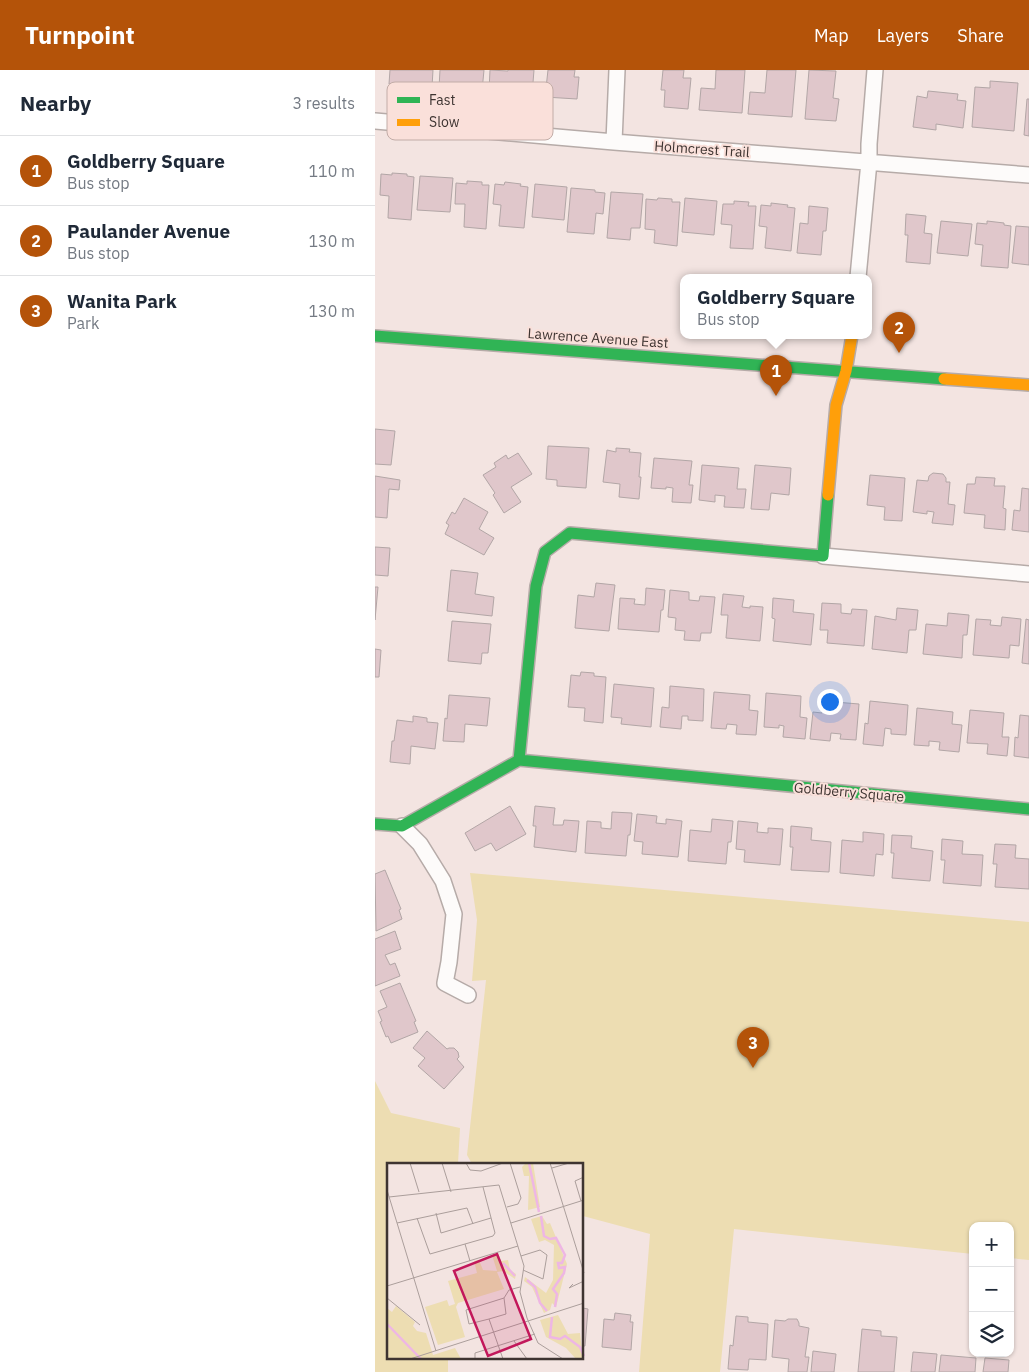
<!DOCTYPE html>
<html lang="en">
<head>
<meta charset="utf-8">
<style>
  :root { --surface:#fff; --page:#f6f6f7; --text:#1f2937; --muted:#747a83; --line:#e0e1e3; --accent:#b45309 }
  body { margin:0; font-family:"IBM Plex Sans",sans-serif; background:var(--page); color:var(--text) }
  .controls { position:absolute; right:15px; bottom:15px; display:grid; overflow:hidden; border-radius:10px; box-shadow:0 1px 4px #0004 }
  .controls button { width:45px; height:45px; display:grid; place-items:center; padding:0; border:0; border-bottom:1px solid var(--line); background:var(--surface); color:var(--text); font:25px sans-serif }
  .you { position:absolute; left:454px; top:631px; width:18px; height:18px; margin:-12px; border:4px solid #fff; border-radius:50%; background:#1a73e8; box-shadow:0 0 0 8px #1a73e833 }
  .badge { display:grid; place-items:center; width:32px; height:32px; border-radius:50%; background:var(--accent); color:#fff; font-size:16px; font-weight:700 }
  .pin { position:absolute; translate:-50% -41px; filter:drop-shadow(0 1px 2px #0008) }
  .pin::after { content:''; position:absolute; top:26px; width:18px; height:15px; background:inherit; clip-path:polygon(0 0,100% 0,50% 100%) }
  .popup { position:absolute; left:305px; top:204px; width:192px; height:65px; box-sizing:border-box; display:grid; place-content:center; border-radius:10px; background:var(--surface); filter:drop-shadow(0 1px 4px #0005); font-size:16px; white-space:nowrap; color:var(--muted) }
  .popup b { font-size:19px; color:var(--text) }
  .popup::after { content:''; position:absolute; left:50%; top:100%; margin-left:-10px; border:10px solid transparent; border-top-color:var(--surface) }
  .list { margin:0; padding:0; list-style:none }
  h2 { display:flex; justify-content:space-between; align-items:center; height:65px; margin:0; padding:0 20px; font-size:21px }
  h2 small { font-size:16px; font-weight:400; color:var(--muted) }
  .list li { display:grid; grid-template-columns:32px 1fr auto; gap:15px; align-items:center; box-sizing:border-box; height:70px; padding:0 20px; border-top:1px solid var(--line) }
  .list b { display:block; font-size:19px; white-space:nowrap }
  .list p { margin:0; font-size:16px; white-space:nowrap; color:var(--muted) }
  .list em { font-size:16px; font-style:normal; color:var(--muted) }
  .icon { flex:none; width:28px; height:28px; fill:none; stroke:currentColor; stroke-width:2; stroke-linecap:round; stroke-linejoin:round }
  .map { position:relative; flex:none; width:654px; height:1302px; overflow:hidden }
  header { display:flex; align-items:center; gap:30px; box-sizing:border-box; height:70px; padding:0 25px; background:var(--accent); color:#fff }
  header strong { font-size:24px }
  nav { display:flex; gap:28px; margin-inline-start:auto; font-size:18px }
  main { display:flex }
  aside { flex:1; background:var(--surface) }
  .map>svg:first-child { display:block }
</style>
</head>
<body>
<header>
<strong>Turnpoint</strong>
<nav><a>Map</a><a>Layers</a><a>Share</a></nav>
</header>
<main>
<aside>
<h2>Nearby<small>3 results</small></h2>
<ul class="list">
<li><span class="badge">1</span><div><b>Goldberry Square</b><p>Bus stop</p></div><em>110 m</em></li>
<li><span class="badge">2</span><div><b>Paulander Avenue</b><p>Bus stop</p></div><em>130 m</em></li>
<li><span class="badge">3</span><div><b>Wanita Park</b><p>Park</p></div><em>130 m</em></li>
</ul>
</aside>
<div class="map">
<svg width="654" height="1302" viewBox="0 0 654 1302">
  <rect width="100%" height="100%" fill="#f3e4e1"/>
  <path fill="#edddb2" d="M95 803 654 852V1190L635 1188V1156H598V1184L359 1159 345 1302H264L275 1164 208 1146V1094H97L92 1085 111 910 97 911 102 850Z
    M0 1011 16 1043 85 1058 83 1094H14V1288H73V1302H0Z"/>
  <path fill="#e0c7cb" stroke="#b2a6a6" d="M15 0H58L57 17 14 14Z
    M65 0H109L107 21 64 18Z
    M115 0 133 1V0H159L157 25 114 21Z
    M173 0H200L199 7H204L202 29 170 27Z
    M288 0H309L308 8H316L313 39 289 37 290 20H286Z
    M341 0H370L367 43 324 40 326 18 340 19Z
    M392 0H421L417 47 373 44 375 22 390 23Z
    M434 0 461 1 458 28 464 29 461 51 430 49Z
    M615 11 643 13 639 61 597 57 600 17 615 18Z
    M553 21 583 24 582 30 591 31 588 58 561 54V60L538 57 542 26 552 28Z
    M652 29H654V66L649 65Z
    M17 103 32 104V106L39 107 36 150 13 148 14 126 5 125 6 104 17 105Z
    M45 106 78 108 75 142 42 140Z
    M92 111 107 112V115H114L111 159 89 157 90 134H80L81 113 92 114Z
    M130 112 146 114 145 116 153 117 149 158 124 156 126 135 118 134 120 114 129 115Z
    M160 114 192 117 189 150 157 147Z
    M196 118 220 120V122L230 123 228 144 221 143 219 164 192 162Z
    M236 122 268 124 265 158H256L255 170 232 168Z
    M283 128 297 129V132H305L302 176 279 173 280 160 270 159 271 129 282 130Z
    M310 128 342 131 339 165 307 162Z
    M359 131 374 132 373 136H381L378 179 355 178 357 155 346 154 348 134H359Z
    M396 133 413 135 412 137 420 138 416 181 390 178 392 157 384 156 386 135 396 136Z
    M434 136 453 138 451 161H448L446 185 422 183 425 153 433 154Z
    M531 144 551 146 549 163 557 164 555 194 531 192 533 165H530Z
    M566 151 597 154 593 186 562 183Z
    M612 151 629 153V155L636 156 633 198 606 196 608 175 600 174 602 153 612 154Z
    M641 156 654 157V195L637 193Z
    M0 359 20 361 16 395 0 394Z
    M173 376 214 378 211 418 182 416V410L171 409Z
    M241 378 255 379 254 382 266 383 264 407H266L264 429 244 427 245 414 228 412 232 380 241 382Z
    M143 383 157 404 136 417 146 432 129 443 118 425 120 423 108 405 121 397 119 393 131 385 133 389Z
    M279 388 317 391 314 415H318L316 433 297 432 298 418 291 417V419L276 418Z
    M327 395 364 398 362 419H371L369 438 349 437 350 426 340 425V432L324 430Z
    M380 395 416 398 414 425 396 423 394 440 376 439Z
    M558 403 568 404 571 408V412H575L573 434 580 435 578 455 557 453 559 442 552 441V444L538 442 542 410 553 411 554 406Z
    M495 405 530 408 527 451 509 450 510 437 492 435Z
    M0 406 25 410 24 420 14 419 12 448 0 447Z
    M601 407 620 408 619 416H630L628 438 631 439 630 460 609 458 610 445 589 443 592 414H600Z
    M647 418 654 419V462L637 460 639 440 645 441Z
    M89 428 113 442 104 459 119 468 109 485 70 464 74 455 71 453 77 442 80 444Z
    M0 477 15 478 13 506 0 505Z
    M76 500 103 503 100 524 119 527 117 546 72 541Z
    M221 513 240 515 234 561 200 558 203 525 219 527Z
    M0 517H3L0 550Z
    M271 518 290 520 288 540H286L284 562 243 559 245 528 260 529 259 534 270 535Z
    M295 520 314 522V530L324 531 325 526 340 527 336 563H326L325 571 309 570 310 561 300 560 301 548 293 547Z
    M348 524 369 526 367 537 375 538V536L388 537 385 571 351 568 353 545H346Z
    M398 528 419 530 418 542 439 544 436 575 398 571 400 549 397 548Z
    M447 533 466 534V543L476 544 477 539 492 540 489 576 452 573 453 560H445Z
    M522 538 543 540 541 560H534L532 583 497 579 500 546 521 550Z
    M573 543 594 545 592 565H588L587 588 548 584 551 554 572 556Z
    M627 547 646 549 644 576 635 575 634 588 598 585 601 549 616 550 615 555 626 556Z
    M651 549 654 550V594L647 593Z
    M77 551 116 554 113 583H107L106 594 73 591Z
    M0 579 6 580 4 607H0Z
    M206 602 219 603V606L231 607 228 653 209 651 210 638 193 637 196 605 205 606Z
    M239 614 279 618 276 657 246 654 247 648 236 647Z
    M295 616 329 619 328 651 313 650V646H307L306 659 285 657 287 637 294 638Z
    M339 622 375 625 374 640 383 641 381 665 361 664 362 655 352 654 351 659 336 658Z
    M391 623 426 626 425 647 432 648 430 669 408 667 409 656 404 655V658L389 657Z
    M74 625 115 628 112 656 90 654 89 672 68 671 70 648 72 649Z
    M448 631 484 634 481 670 465 669 466 664 456 663 455 671 435 669 438 642 447 643Z
    M495 631 533 635 531 665 516 664V659L510 658 508 676 488 674 490 653 493 654Z
    M542 638 578 642 577 654 587 655 584 682 564 680 565 672 554 671V676L539 675Z
    M595 640 629 643 627 667H634L632 686 612 684 613 674 592 673Z
    M645 645 654 646V688L639 686 640 667 643 668Z
    M38 646 52 648V652L63 653 60 679 36 676 35 694 15 692 17 671H19L22 650 38 652Z
    M135 736 151 764 121 781 116 773 100 781 90 763Z
    M160 736 180 738 178 755H188L189 750 204 751 201 782 159 777 161 756H158Z
    M237 742 257 743 255 765H253L251 786 210 783 212 751 226 752V758L236 759Z
    M262 744 282 746 281 753 291 754V749L307 751 303 787 267 784 268 772 259 771Z
    M337 749 358 751 356 772H353L351 794 313 791 315 760 336 762Z
    M363 751 383 753 382 762 393 763V758L408 759 405 795 369 792 370 780 361 779Z
    M416 756 437 758 436 770 456 772 454 802 416 800 418 777H415Z
    M488 762 509 764 508 785 501 784 499 806 465 803 467 770 488 772Z
    M517 765 537 766 536 778 558 781 555 811 517 808 519 783H516Z
    M567 769 588 771 587 784 608 785 606 816 568 813 570 790H566Z
    M620 774 641 775 640 788 654 789V819L620 817 622 794H618Z
    M10 800 26 839 24 840 27 849 1 861 0 804Z
    M20 861 26 879 10 885 15 895 20 893 25 906 0 916V869Z
    M25 913 41 951 39 952 43 962 16 973 13 966 11 967 5 952 7 951 3 941 12 937 5 921Z
    M52 961 72 979 74 978H79L83 982 84 987 82 989 89 997 69 1019 43 996 50 988 38 978Z
    M208 1238 213 1239 210 1276H208Z
    M240 1243 256 1245 255 1252H258L256 1280 227 1277 229 1249 239 1250Z
    M361 1246 373 1247V1252L393 1254 391 1290 374 1289 373 1300 353 1299 355 1275 358 1276Z
    M413 1249H422L424 1253V1256L434 1258 430 1287H434L432 1302H413L414 1289 397 1287 400 1250 410 1251Z
    M487 1259 506 1261V1266L522 1267 519 1302H483Z
    M438 1281 461 1284 459 1302H436Z
    M538 1282 562 1284 560 1302H536Z
    M566 1285 601 1288 600 1302H564Z
    M610 1288 634 1290 633 1302H608Z"/>
  <g fill="none" stroke-linecap="round" stroke-linejoin="round">
    <defs>
      <path id="street" d="M0 51 239 72 654 105
        M239 72 242 0
        M483 207 494 92V74L500 0
        M448 486 654 504
        M27 756 45 774 68 811 79 844 74 892 70 913 93 925"/>
      <path id="fast" d="M0 266 569 309
        M144 690 161 516 170 482 195 463 448 486 453 425
        M0 754 27 756 144 690 654 739"/>
      <path id="slow" d="M569 309 654 315
        M453 425 461 335 471 301 477 265"/>
    </defs>
    <use href="#street" stroke="#b6aba8" stroke-width="18"/>
    <use href="#fast" stroke="#b6aba8" stroke-width="14"/>
    <use href="#slow" stroke="#b6aba8" stroke-width="14"/>
    <use href="#street" stroke="#fdfbfa" stroke-width="15"/>
    <use href="#fast" stroke="#30b455" stroke-width="11"/>
    <use href="#slow" stroke="#ff9f0a" stroke-width="11"/>
  </g>
  <g text-anchor="middle" stroke-width="4" stroke-linejoin="round" paint-order="stroke">
    <g font-size="14" fill="#3e3431" stroke="#fae0da">
      <text transform="translate(327 79) rotate(4)" y="5">Holmcrest Trail</text>
      <text transform="translate(223 268) rotate(4)" y="5">Lawrence Avenue East</text>
      <text transform="translate(474 722) rotate(5)" y="5">Goldberry Square</text>
    </g>
  </g>
  <g transform="translate(12 1093)">
    <rect width="196" height="196" fill="#f3e4e1"/>
    <path d="M139 0H146L153 44 141 47 142 13H137L135 4ZM155 53 160 61 163 60 180 101 169 144 165 140 163 147 157 150 145 124 137 118 138 114 159 130 166 117 167 82 158 77 152 79 144 56ZM111 90 114 98 121 97 123 107 129 111 128 116 116 108 110 109 117 126 71 140 69 144 78 174 51 182 38 144 60 137 62 143 68 141 61 118 90 110 87 98 92 97 96 107 110 108 105 92ZM9 143 28 159 26 163 30 168 39 170 46 192 68 185 74 196H0V145L5 149ZM171 152 181 171 193 170 196 196H189L179 185 159 174 153 157Z" fill="#edddb2"/>
    <path fill="none" stroke="#eeb6e4" stroke-width="2.5" d="M142 0 152 49M154 53 157 73 163 76 169 75 178 92 175 100H171L172 105 178 104 177 110 166 126 170 131 168 144M116 100 128 113M140 117 148 124 153 140 160 148M165 154 163 174 173 176 178 173 193 184 197 193M0 161 34 196"/>
    <path fill="none" stroke="#ab9e9b" stroke-width="1" d="M23 0 32 29M55 0 64 29M79 0 83 7 94 8 116 0M163 0 197 110M165 5 182 0M0 27 49 188M2 34 112 22 137 103 133 129 140 155 151 180 176 196M194 38 188 18 197 14M120 44 131 41 134 35 123 0M49 50 54 70 104 55M30 55 43 91 106 73 108 70 96 24M10 60 80 45 86 61M124 60 197 37M78 81 83 98M134 93 153 87 160 92 156 116 136 107M186 121 182 125 197 118M0 123 131 83M0 135 33 162M102 156 82 161 79 147 117 135 122 127 133 124M127 178 140 196M23 196 197 140M88 196V190L148 171M116 196 102 156 119 151 117 135"/>
    <path fill="#c2185b" fill-opacity="0.15" stroke="#c2185b" stroke-width="2.5" d="M110 91 144 176 101 193 67 108Z"/>
    <rect width="196" height="196" fill="none" stroke="#3e3431" stroke-width="2.5"/>
  </g>
  <rect x="12" y="12" width="166" height="58" rx="8" fill="#fae0da" stroke="#c2aca7" stroke-width="1"/>
  <rect x="22" y="27" width="23" height="6" fill="#30b455"/>
  <rect x="22" y="49" width="23" height="7" fill="#ff9f0a"/>
  <g font-size="14" fill="#3e3431">
    <text x="54" y="35">Fast</text>
    <text x="54" y="57">Slow</text>
  </g>
</svg>
<div class="controls">
<button>+</button>
<button>−</button>
<button><svg class="icon" aria-label="layers" viewBox="0 0 24 24"><path d="M12 4l9 5-9 5-9-5zM3 14l9 5 9-5"/></svg></button>
</div>
<div class="you"></div>
<div class="pin badge" style="left:401px;top:326px">1</div>
<div class="popup"><b>Goldberry Square</b>Bus stop</div>
<div class="pin badge" style="left:524px;top:283px">2</div>
<div class="pin badge" style="left:378px;top:998px">3</div>
</div>
</main>
</body>
</html>
